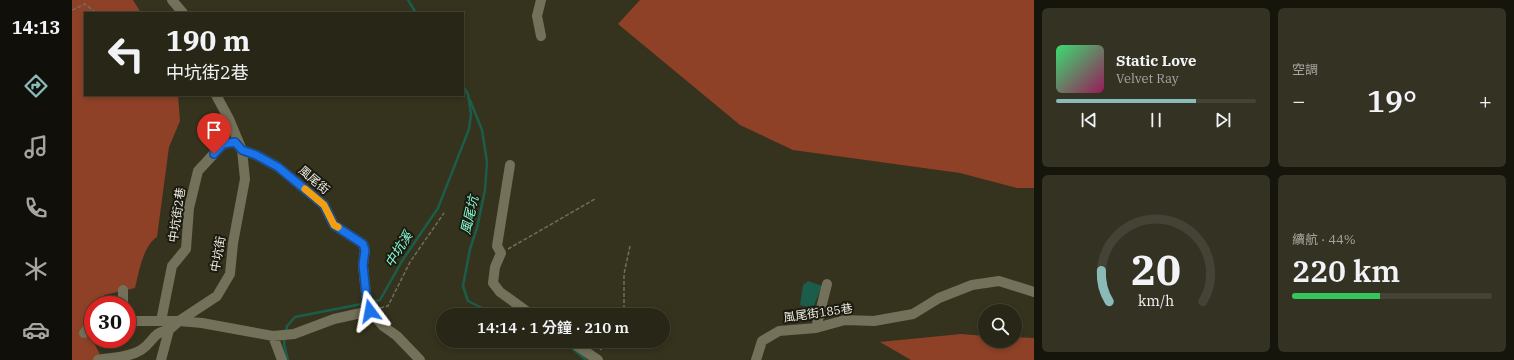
<!DOCTYPE html>
<html lang="zh-TW">
<meta charset="utf-8">
<style>
body{margin:0;font-family:"IBM Plex Serif","Noto Sans TC",serif;background:#343223;color:#f1f3f6;height:100vh;display:flex;flex-direction:column;font-size:15px;white-space:nowrap}
*{box-sizing:border-box;margin:0}
p{font-size:13px;color:#a5a5a1}
.icon{flex:none;width:22px;height:22px;fill:none;stroke:currentColor;stroke-width:2;stroke-linecap:round;stroke-linejoin:round}
.map{position:relative;flex:1;overflow:hidden}
.drawer{display:flex;flex-direction:column;gap:8px;padding:8px;background:#16150c;width:480px}
.drawer>*{flex:none}
.hud{position:absolute;left:12px;top:12px;width:380px;height:84px;border-radius:0px;box-shadow:0 2px 6px #0003,0 0 0 1px #444335;background:#282616;color:#f1f3f6;overflow:hidden}
.tools{position:absolute;left:906px;top:304px;display:grid;gap:8px}
.tools a{display:grid;place-items:center;width:44px;height:44px;border-radius:50%;background:#282616;box-shadow:0 2px 6px #0003,0 0 0 1px #444335;font-size:20px}
.speed{position:absolute;left:12px;top:296px;display:flex;gap:8px;font-size:20px;font-weight:700;text-align:center}
.speed>*{display:grid;place-content:center;width:52px;height:52px;border-radius:50%;background:#282616;box-shadow:0 2px 6px #0003,0 0 0 1px #444335;line-height:1}
.speed .limit{border:6px solid #d22;background:#fff;color:#111}
.pin{position:absolute;display:grid;place-items:center;width:34px;height:34px;color:#fff;margin:-41px -17px;border-radius:50% 50% 50% 0;rotate:-45deg;box-shadow:0 0 4px #0007}
.pin .icon{rotate:45deg}
.me{position:absolute;width:44px;margin:-22px;rotate:347deg;stroke-linejoin:round;filter:drop-shadow(0 0 3px #0008)}
.turn{display:flex;align-items:center;gap:14px;height:84px;padding:0 16px;font-size:18px}
.turn .icon{width:52px;height:52px;stroke-width:2.5}
.turn b{display:block;font-size:28px;line-height:34px}
.big{font-size:30px;font-weight:600;line-height:1.1}
.drawer .widget{flex:1;display:flex;flex-direction:column;justify-content:center;gap:6px;min-width:0;padding:0 14px;border-radius:6px;background:#343223}
.drawer .dial{align-items:center;gap:0}
.dial svg{height:104px;overflow:visible;fill:none;stroke:#444335;stroke-width:7;stroke-linecap:round;text-anchor:middle}
.dial text{fill:#f1f3f6;stroke:none}
.song{display:flex;align-items:center;gap:12px}
.cover{width:48px;height:48px;border-radius:6px;background:linear-gradient(135deg,hsl(140 70% 55%),hsl(330 70% 35%))}
.played{height:4px;border-radius:2px;background:linear-gradient(90deg,#8bbbb9 70%,#444335 70%)}
.keys{display:flex;justify-content:space-around;direction:ltr}
.heat{display:flex;justify-content:space-between;align-items:center;font-size:22px;direction:ltr}
.charge{height:6px;border-radius:3px;background:linear-gradient(90deg,#34c759 44%,#444335 0)}
.drawer .tiles{flex:1;display:grid;gap:8px;grid-template-columns:repeat(2,1fr)}
.trip{position:absolute;left:364px;top:308px;width:234px;height:40px;border-radius:20px;background:#282616;box-shadow:0 2px 6px #0003,0 0 0 1px #444335;font-weight:600;line-height:40px;text-align:center}
main{display:flex;flex:1;min-height:0}
.dock{display:flex;flex-direction:column;width:72px;justify-content:space-around;align-items:center;background:#100f09;color:#a5a5a1}
.dock .icon{width:28px;height:28px}
.dock .active{color:#8bbbb9}
.dock b{font-size:18px;color:#f1f3f6}
.map>svg:first-child{display:block}
.green{fill:#8e4127}
.water{fill:#1b5d4a}
.lines{fill:none;stroke-linecap:round;stroke-linejoin:round}
.stream{stroke:#1b5d4a;stroke-width:2.5}
.path{stroke:#706f5b;stroke-width:1.5;stroke-dasharray:4 2;stroke-linecap:butt}
.minor{stroke:#737159;stroke-width:10}
.route-casing{stroke:#114b97;stroke-width:10}
.route{stroke:#1a73e8;stroke-width:7}
.slow{stroke:#f59e0b;stroke-width:7}
.labels{text-anchor:middle;stroke-width:4;stroke-linejoin:round;paint-order:stroke}
.street-label{font-size:12px;fill:#eeeddf;stroke:#1b1a10}
.water-label{font-size:13px;font-style:italic;fill:#86fdd5;stroke:#1b1a10}
</style>
<main>
<nav class="dock">
<b>14:13</b>
<svg class="icon active" aria-label="directions" viewBox="0 0 24 24"><path d="M12 3l9 9-9 9-9-9zM9 14v-3h6M13 9l2 2-2 2"/></svg>
<svg class="icon" aria-label="music" viewBox="0 0 24 24"><path d="M9 18V5l10-2v13"/><circle cx="6" cy="18" r="3"/><circle cx="16" cy="16" r="3"/></svg>
<svg class="icon" aria-label="phone" viewBox="0 0 24 24"><path d="M5 4h4l2 5-3 2q2 4 5 5l2-3 5 2v4C11 20 4 13 5 4z"/></svg>
<svg class="icon" aria-label="climate" viewBox="0 0 24 24"><path d="M12 3v18M4 7l16 10M4 17L20 7"/></svg>
<svg class="icon" aria-label="car" viewBox="0 0 24 24"><path d="M5 17H2v-5l4-1 3-4h7l3 4 3 1v5h-3M9 17h6M6 11h13"/><circle cx="7" cy="17" r="2"/><circle cx="17" cy="17" r="2"/></svg>
</nav>
<div class="map">
<svg width="962" height="360" viewBox="0 0 962 360">
<rect width="100%" height="100%" fill="#35331d"/>
<!-- green -->
<path class="green" d="M0,0H61L69,13H13V95H106L108,121L97,147L85,237C71,246 67,272 63,288L32,295L29,305H21L20,339L31,360H0Z
M568,0H962V188H945L888,173L721,150L668,125L546,24Z
M889,334L913,336V341H943V337L962,338V360H839L808,342Z"/>
<!-- water -->
<path class="water" d="M736,281L750,286L741,308L728,305L731,285Z"/>
<g class="lines">
<!-- stream -->
<path class="stream" d="M336,0L344,13
M398,100L410,130L415,162L413,190L405,228L398,249L391,286L396,301L412,309L434,315
M299,302L308,300L330,261L366,208L397,129L399,114L396,94L391,86
M214,332L215,326L223,317L295,303
M213,337L212,344L216,360
M490,341L495,344
M501,349L514,360"/>
<!-- path -->
<path class="path" d="M0,10L13,4L24,13
M436,249L523,199
M308,308L316,306L338,262L372,213
M552,315V274L558,246
M528,350L538,341"/>
<!-- minor -->
<path class="minor" d="M100,0L111,13
M469,0L465,16L469,36
M170,150L163,142L151,144L126,171L117,208L114,249L100,266L89,321H107L130,323L201,336L222,334L262,319L298,311
M170,150L184,155L206,167L252,205L262,225L291,244L293,250L291,265L294,294L298,311L311,326L325,336L348,360
M438,165L425,246L429,253L423,267L421,283L428,292L460,315
M51,290V305
M55,319L62,321H89
M744,328L755,284
M12,333L21,323
M201,336L210,360
M498,341L526,360
M26,360C40,357 56,358 69,350C82,342 79,333 97,330
M89,360L97,330L107,321L145,296L158,274L161,243L173,179L170,150L157,119L144,95
M684,360L690,341L707,331L744,328L773,320L802,321L841,314L867,298L900,285L927,281L962,292"/>
</g>
<g class="lines">
<defs>
<path id="route" d="M142,154L151,144L163,142L170,150L184,155L206,167L252,205L262,225L291,244L293,250L291,265L294,294L298,311"/>
</defs>
<!-- route casing -->
<use href="#route" class="route-casing"/>
<!-- route -->
<use href="#route" class="route"/>
<!-- slow -->
<path class="slow" d="M233,189L252,205L262,225L266,227"/>
</g>
<g class="labels">
<!-- street labels -->
<g class="street-label">
<text transform="translate(242 180) rotate(40)" y="4">風尾街</text>
<text transform="translate(105 215) rotate(-82)" y="4">中坑街2巷</text>
<text transform="translate(146 254) rotate(-80)" y="4">中坑街</text>
<text transform="translate(746 313) rotate(-8)" y="4">風尾街185巷</text>
</g>
<!-- water labels -->
<g class="water-label">
<text transform="translate(397 215) rotate(-77)" y="5">風尾坑</text>
<text transform="translate(326 249) rotate(-58)" y="5">中坑溪</text>
</g>
</g>
</svg>
<div class="tools">
<a><svg class="icon" aria-label="search" viewBox="0 0 24 24"><circle cx="10" cy="10" r="6"/><path d="M15 15l6 6"/></svg></a>
</div>
<div class="speed"><div class="limit">30</div></div>
<div class="pin" style="left:142px;top:154px;background:#d93025"><svg class="icon" aria-label="arrive" viewBox="0 0 24 24"><path d="M6 21V4h12l-3 4 3 4H6"/></svg></div>
<svg class="me" style="left:298px;top:311px" viewBox="-20 -20 40 40"><path d="M0-17L14 15 0 8-14 15z" fill="#1a73e8" stroke="#fff" stroke-width="4"/></svg>
<div class="trip">14:14 · 1 分鐘 · 210 m</div>
<div class="hud">
<div class="turn"><svg class="icon" aria-label="left" viewBox="0 0 24 24"><path d="M17 20v-9H6M10 6l-5 5 5 5"/></svg><div><b>190 m</b>中坑街2巷</div></div>
</div>
</div>
<section class="drawer">
<div class="tiles">
<div class="widget">
<div class="song"><i class="cover"></i><div><b>Static Love</b><p>Velvet Ray</p></div></div>
<div class="played"></div>
<div class="keys"><svg class="icon" aria-label="previous" viewBox="0 0 24 24"><path d="M18 5L8 12l10 7zM5 5v14"/></svg><svg class="icon" aria-label="pause" viewBox="0 0 24 24"><path d="M8 5v14M16 5v14"/></svg><svg class="icon" aria-label="next" viewBox="0 0 24 24"><path d="M6 5l10 7-10 7zM19 5v14"/></svg></div>
</div>
<div class="widget"><p>空調</p>
<div class="heat"><a>−</a><b class="big">19°</b><a>+</a></div>
</div>
<div class="widget dial"><svg viewBox="0 0 100 80">
<path d="M14 69A42 42 0 1 1 86 69"/>
<path d="M14 69A42 42 0 0 1 8 45" stroke="#8bbbb9"/>
<text x="50" y="56" font-size="32" font-weight="700">20</text>
<text x="50" y="72" font-size="11">km/h</text>
</svg></div>
<div class="widget"><p>續航 · 44%</p><b class="big">220 km</b><div class="charge"></div></div>
</div>
</section>
</main>
